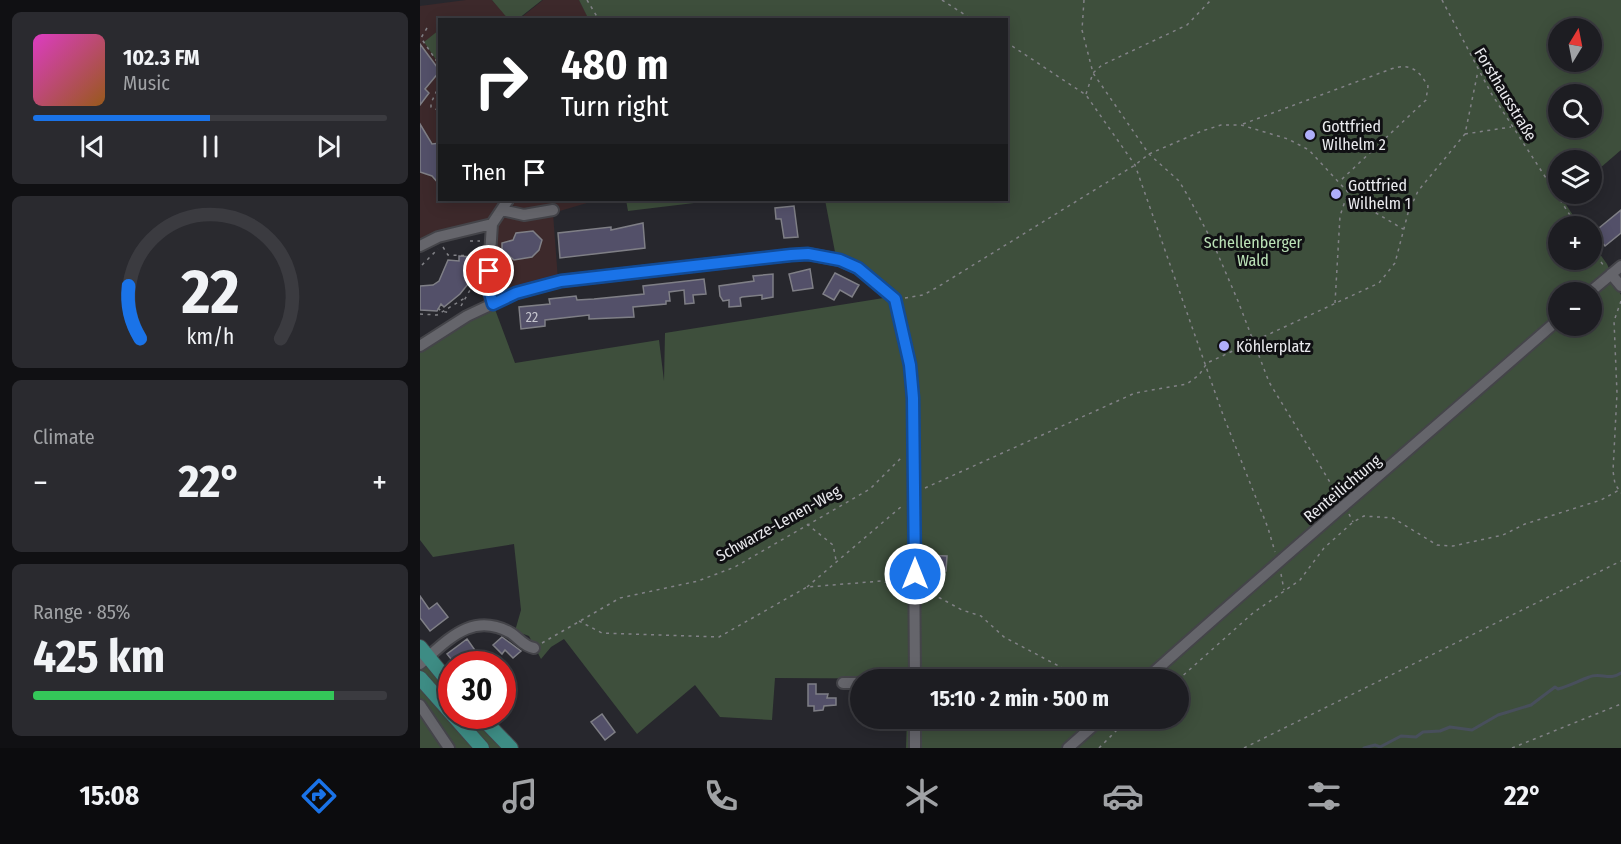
<!DOCTYPE html>
<meta charset="utf-8">
<style>
body{margin:0;font-family:"Fira Sans Condensed",sans-serif;background:#2a2a2f;color:#f1f3f6;height:100vh;display:flex;flex-direction:column;font-size:22px;white-space:nowrap}
*{box-sizing:border-box;margin:0}
p{font-size:20px;color:#a0a2a5}
.icon{flex:none;width:33px;height:33px;fill:none;stroke:currentColor;stroke-width:2;stroke-linecap:round;stroke-linejoin:round}
.map{position:relative;flex:1;overflow:hidden}
.side{display:flex;flex-direction:column;gap:12px;padding:12px;background:#101013;width:420px}
.side>*{flex:none}
.guide{position:absolute;left:18px;top:18px;width:570px;height:183px;border-radius:0px;box-shadow:0 3px 15px #0003,0 0 0 2px #3b3b40;background:#202124;color:#fff;overflow:hidden}
.needle{width:39px;rotate:10deg}
.tools{position:absolute;left:1128px;top:18px;display:grid;gap:12px}
.tools a{display:grid;place-items:center;width:54px;height:54px;border-radius:50%;background:#1d1d22;box-shadow:0 3px 15px #0003,0 0 0 2px #3b3b40;font-size:30px}
.speed{position:absolute;left:18px;top:651px;display:flex;gap:12px;font-size:30px;font-weight:700;text-align:center}
.speed>*{display:grid;place-content:center;width:78px;height:78px;border-radius:50%;background:#1d1d22;box-shadow:0 3px 15px #0003,0 0 0 2px #3b3b40;line-height:1}
.speed .limit{border:9px solid #d22;background:#fff;color:#111}
.pin{position:absolute;display:grid;place-items:center;width:51px;height:51px;color:#fff;margin:-26px;border:3px solid #fff;border-radius:50%;box-shadow:0 2px 6px #0007}
.me{position:absolute;width:66px;margin:-33px;rotate:0deg;stroke-linejoin:round;filter:drop-shadow(0 0 4px #0008)}
.turn{display:flex;align-items:center;gap:21px;height:126px;padding:0 24px;font-size:27px}
.turn .icon{width:78px;height:78px;stroke-width:2.5}
.turn b{display:block;font-size:42px;line-height:51px}
.then{display:flex;align-items:center;height:57px;padding:0 24px;background:#0003;gap:12px;font-size:22px}
.big{font-size:45px;font-weight:700;line-height:1.1}
.side .card{flex:1;display:flex;flex-direction:column;justify-content:center;gap:9px;min-width:0;padding:0 21px;border-radius:9px;background:#2a2a2f}
.side .dial{align-items:center;gap:0}
.dial svg{height:156px;overflow:visible;fill:none;stroke:#3b3b40;stroke-width:7;stroke-linecap:round;text-anchor:middle}
.dial text{fill:#f1f3f6;stroke:none}
.song{display:flex;align-items:center;gap:18px}
.cover{width:72px;height:72px;border-radius:9px;background:linear-gradient(135deg,hsl(310 70% 55%),hsl(30 70% 35%))}
.played{height:6px;border-radius:3px;background:linear-gradient(90deg,#1a73e8 50%,#3b3b40 50%)}
.keys{display:flex;justify-content:space-around;direction:ltr}
.heat{display:flex;justify-content:space-between;align-items:center;font-size:33px;direction:ltr}
.charge{height:9px;border-radius:4px;background:linear-gradient(90deg,#34c759 85%,#3b3b40 0)}
.trip{position:absolute;left:430px;top:669px;width:339px;height:60px;border-radius:30px;background:#1d1d22;box-shadow:0 3px 15px #0003,0 0 0 2px #3b3b40;font-weight:700;line-height:60px;text-align:center}
.menu{display:flex;height:96px;justify-content:space-around;align-items:center;background:#0c0c0e;color:#a0a2a5}
.menu .icon{width:42px;height:42px}
.menu .selected{color:#1a73e8}
.menu b{font-size:27px;color:#f1f3f6}
main{display:flex;flex:1;min-height:0}
.map>svg:first-child{display:block}
.education{fill:#3d292b}
.green{fill:#3e4f3c;fill-rule:evenodd}
.lines{fill:none;stroke-linecap:round;stroke-linejoin:round}
.stream{stroke:#484f5c;stroke-width:3}
.building{fill:#535069;stroke:#7f7f86;stroke-width:1.5}
.minor-casing{stroke:#444449;stroke-width:14}
.major-casing{stroke:#444449;stroke-width:16}
.path{stroke:#828287;stroke-width:1.5;stroke-dasharray:3 4.5;stroke-linecap:butt}
.minor{stroke:#65656b;stroke-width:10}
.major{stroke:#3d8c84;stroke-width:14}
.route-casing{stroke:#114b97;stroke-width:15}
.route{stroke:#1a73e8;stroke-width:10}
.poi-dot{fill:#afaefa;stroke:#101013;stroke-width:2}
.labels{text-anchor:middle;stroke-width:6;stroke-linejoin:round;paint-order:stroke}
.number-label{font-size:14px;fill:#c4c4cd}
.street-label{font-size:16px;fill:#eaeaee;stroke:#101013}
.poi-label{font-size:16px;fill:#eaeaee;stroke:#101013;text-anchor:start}
.park-label{font-size:16px;fill:#bbe2b7;stroke:#101013}
</style>
<main>
<section class="side">
<div class="card">
<div class="song"><i class="cover"></i><div><b>102.3 FM</b><p>Music</p></div></div>
<div class="played"></div>
<div class="keys"><svg class="icon" aria-label="previous" viewBox="0 0 24 24"><path d="M18 5L8 12l10 7zM5 5v14"/></svg><svg class="icon" aria-label="pause" viewBox="0 0 24 24"><path d="M8 5v14M16 5v14"/></svg><svg class="icon" aria-label="next" viewBox="0 0 24 24"><path d="M6 5l10 7-10 7zM19 5v14"/></svg></div>
</div>
<div class="card dial"><svg viewBox="0 0 100 80">
<path d="M14 69A42 42 0 1 1 86 69"/>
<path d="M14 69A42 42 0 0 1 8 42" stroke="#1a73e8"/>
<text x="50" y="56" font-size="32" font-weight="700">22</text>
<text x="50" y="72" font-size="11">km/h</text>
</svg></div>
<div class="card"><p>Climate</p>
<div class="heat"><a>−</a><b class="big">22°</b><a>+</a></div>
</div>
<div class="card"><p>Range · 85%</p><b class="big">425 km</b><div class="charge"></div></div>
</section>
<div class="map">
<svg width="1201" height="748" viewBox="0 0 1201 748">
<rect width="100%" height="100%" fill="#27272d"/>
<!-- education -->
<path class="education" d="M46,0H72L89,19L20,20V200H177L133,213L138,280L62,308L71,235L64,231L25,237L0,253V6Z
M123,0H159L169,19L98,20Z"/>
<!-- green -->
<path class="green" d="M72,0H122L98,19L89,20Z
M159,0H1201V150L1172,175V160H1138V194H1150L1143,200L1160,226H1138V260H1172V243L1187,264L1201,295V748H486L487,719L759,718V680L355,678L352,720L300,717L275,685L217,734L144,639L131,647L121,659L109,636L95,631L101,610L94,544L13,557L0,540V347L73,304L95,363L239,340L244,381L245,333L476,296L415,252L405,200H586V20H169ZM1138,28H1172V62H1138ZM1138,94H1172V128H1138ZM1138,292H1172V326H1138Z
M19,30H20L19,64L4,42Z
M206,200H299L208,211Z
M7,666L31,692V709L0,673L1,667Z
M0,681L57,748H0Z
M37,716H53L85,748H69Z"/>
<g class="lines">
<!-- stream -->
<path class="stream" d="M944,748L955,745L960,747L981,736L996,737L1003,732L1020,731L1030,727L1052,730L1078,715L1111,705L1135,687L1138,689C1149,686 1158,681 1169,677C1180,672 1190,681 1201,673"/>
</g>
<!-- building -->
<path class="building" d="M0,44L20,71L5,89L9,93L0,105Z
M0,124L12,144L20,143V185L12,176L0,172Z
M374,206L378,237L364,238L361,219H356L355,208Z
M1201,210V233L1185,246L1174,232Z
M223,223L225,248L140,258L138,233L191,227V230Z
M113,231L122,240L119,250L112,257L94,260L82,250V243L93,240L96,233Z
M39,256L52,257L54,271L48,284L40,294L24,307L21,304L17,311L0,310V286L13,285L19,281L28,260L39,261Z
M390,269L393,288L373,291L369,274Z
M415,273L439,285L432,297L420,290L414,300L403,294Z
M353,274V297L342,299V295L322,297L320,298L321,306L309,307V300L303,301L300,296L299,286L334,281L333,276Z
M284,279L286,294L273,295L274,303L265,304L264,290L249,292L250,301H246V304L213,307L214,317L169,319V315L125,320V326L101,329L99,307L130,304L129,299L156,296L157,300L174,299L224,294L223,286Z
M505,555L527,556L526,571L505,570Z
M0,596L9,609L17,603L28,617L10,631L0,618Z
M82,637L101,651L93,658L85,650L82,654L73,645Z
M47,639L57,653L42,664H35L27,654Z
M388,684H396V694H408L407,698H416V705L404,706L403,710L394,711V706H388Z
M182,714L195,732L185,740L171,722Z"/>
<g class="lines">
<defs>
<path id="minor" d="M82,210L104,215L133,210
M72,224L68,286L73,304
M0,246L18,237L72,224L88,200
M1191,274L1201,286
M1170,292L1201,266
M0,346L47,316L96,293L141,281L371,255L388,254L420,260L438,268L475,299L490,365L493,398L495,680
M0,664C28,640 52,611 91,633C99,638 103,646 114,648
M725,680C861,558 1001,440 1138,320
M423,683H441
M0,705L29,748
M495,718V748
M648,748L682,718"/>
<path id="major" d="M0,647L32,686
M0,678L62,748
M60,716L91,748"/>
</defs>
<!-- minor casing -->
<use href="#minor" class="minor-casing"/>
<!-- major casing -->
<use href="#major" class="major-casing"/>
<!-- path -->
<path class="path" d="M167,0L179,20
M522,0L553,20
M664,0L662,30L673,73L729,154L759,181L768,196L793,243L818,301L849,382L919,497
M1022,0L1071,93L1157,226
M7,28L1,38L20,66
M586,42L666,95L715,165L803,415L848,528L855,552
M20,84L11,103V107L20,111
M666,94L673,73L682,65L767,25L791,0
M823,124L971,69C990,63 998,69 1008,86L1006,100L920,181
M1045,134L1091,127
M50,241H60
M23,247L28,255L59,256
M1172,250L1184,266
M2,265L18,249
M485,298L503,295L516,288L715,165L729,154L782,131L801,125H821L868,139L889,150L936,201L983,229
M1201,301L1194,321L1197,393L1193,471L1195,484L1201,493
M915,303L920,216L928,192
M41,306L54,283L58,267
M18,308L21,311L31,313
M0,314L17,315L45,298
M505,488L715,393L767,384L779,375L787,363L959,283L975,263L988,213L998,191L1045,134L1058,71
M929,514L933,522
M387,524L413,545L416,560
M861,574L864,590
M387,587L482,506
M504,595L520,598L542,610L561,616L584,637L665,680
M159,621L182,633L299,637L387,587L462,581L485,590
M122,643L200,598L278,581L315,567L450,489L483,456
M758,680L833,613L880,580L904,548L933,522L944,516L973,518L1017,545L1033,546L1083,535L1105,524L1181,500L1201,489
M679,748L709,718
M824,748L1201,561
M1092,748L1201,704"/>
<!-- minor -->
<use href="#minor" class="minor"/>
<!-- major -->
<use href="#major" class="major"/>
</g>
<g class="lines">
<defs>
<path id="route" d="M69,271L68,286L73,304L96,293L141,281L371,255L388,254L420,260L438,268L475,299L490,365L493,398L495,574"/>
</defs>
<!-- route casing -->
<use href="#route" class="route-casing"/>
<!-- route -->
<use href="#route" class="route"/>
</g>
<!-- markers -->
<g class="poi-dot">
<circle cx="890" cy="135" r="6"/>
<circle cx="916" cy="194" r="6"/>
<circle cx="804" cy="346" r="6"/>
</g>
<g class="labels">
<!-- number labels -->
<g class="number-label">
<text x="112" y="322">22</text>
</g>
<!-- street labels -->
<g class="street-label">
<text transform="translate(1086 94) rotate(59)" y="6">Forsthausstraße</text>
<text transform="translate(922 488) rotate(-40)" y="6">Renteilichtung</text>
<text transform="translate(358 523) rotate(-29)" y="6">Schwarze-Lenen-Weg</text>
</g>
<!-- poi labels -->
<g class="poi-label">
<text x="902" y="132">Gottfried<tspan x="902" dy="18">Wilhelm 2</tspan></text>
<text x="928" y="191">Gottfried<tspan x="928" dy="18">Wilhelm 1</tspan></text>
<text x="816" y="352">Köhlerplatz</text>
</g>
<!-- park labels -->
<g class="park-label">
<text x="833" y="248">Schellenberger<tspan x="833" dy="18">Wald</tspan></text>
</g>
</g>
</svg>
<div class="tools">
<a><svg class="needle" viewBox="-14 -14 28 28"><path d="M0-13l5 13h-10z" fill="#e53935"/><path d="M0 13l5-13h-10z" fill="#a0a2a5"/></svg></a>
<a><svg class="icon" aria-label="search" viewBox="0 0 24 24"><circle cx="10" cy="10" r="6"/><path d="M15 15l6 6"/></svg></a>
<a><svg class="icon" aria-label="layers" viewBox="0 0 24 24"><path d="M12 4l9 5-9 5-9-5zM3 14l9 5 9-5"/></svg></a>
<a>+</a>
<a>−</a>
</div>
<div class="speed"><div class="limit">30</div></div>
<div class="pin" style="left:69px;top:271px;background:#d93025"><svg class="icon" aria-label="arrive" viewBox="0 0 24 24"><path d="M6 21V4h12l-3 4 3 4H6"/></svg></div>
<svg class="me" style="left:495px;top:574px" viewBox="-20 -20 40 40"><circle r="17" fill="#1a73e8" stroke="#fff" stroke-width="3"/><path d="M0-11L8 9 0 5-8 9z" fill="#fff"/></svg>
<div class="trip">15:10 · 2 min · 500 m</div>
<div class="guide">
<div class="turn"><svg class="icon" aria-label="right" viewBox="0 0 24 24"><path d="M7 20v-9h11M14 6l5 5-5 5"/></svg><div><b>480 m</b>Turn right</div></div>
<div class="then">Then<svg class="icon" aria-label="arrive" viewBox="0 0 24 24"><path d="M6 21V4h12l-3 4 3 4H6"/></svg></div>
</div>
</div>
</main>
<nav class="menu">
<b>15:08</b>
<svg class="icon selected" aria-label="directions" viewBox="0 0 24 24"><path d="M12 3l9 9-9 9-9-9zM9 14v-3h6M13 9l2 2-2 2"/></svg>
<svg class="icon" aria-label="music" viewBox="0 0 24 24"><path d="M9 18V5l10-2v13"/><circle cx="6" cy="18" r="3"/><circle cx="16" cy="16" r="3"/></svg>
<svg class="icon" aria-label="phone" viewBox="0 0 24 24"><path d="M5 4h4l2 5-3 2q2 4 5 5l2-3 5 2v4C11 20 4 13 5 4z"/></svg>
<svg class="icon" aria-label="climate" viewBox="0 0 24 24"><path d="M12 3v18M4 7l16 10M4 17L20 7"/></svg>
<svg class="icon" aria-label="car" viewBox="0 0 24 24"><path d="M5 17H2v-5l4-1 3-4h7l3 4 3 1v5h-3M9 17h6M6 11h13"/><circle cx="7" cy="17" r="2"/><circle cx="17" cy="17" r="2"/></svg>
<svg class="icon" aria-label="filters" viewBox="0 0 24 24"><path d="M4 7h16M4 17h16"/><circle cx="9" cy="7" r="2"/><circle cx="15" cy="17" r="2"/></svg>
<b>22°</b>
</nav>
